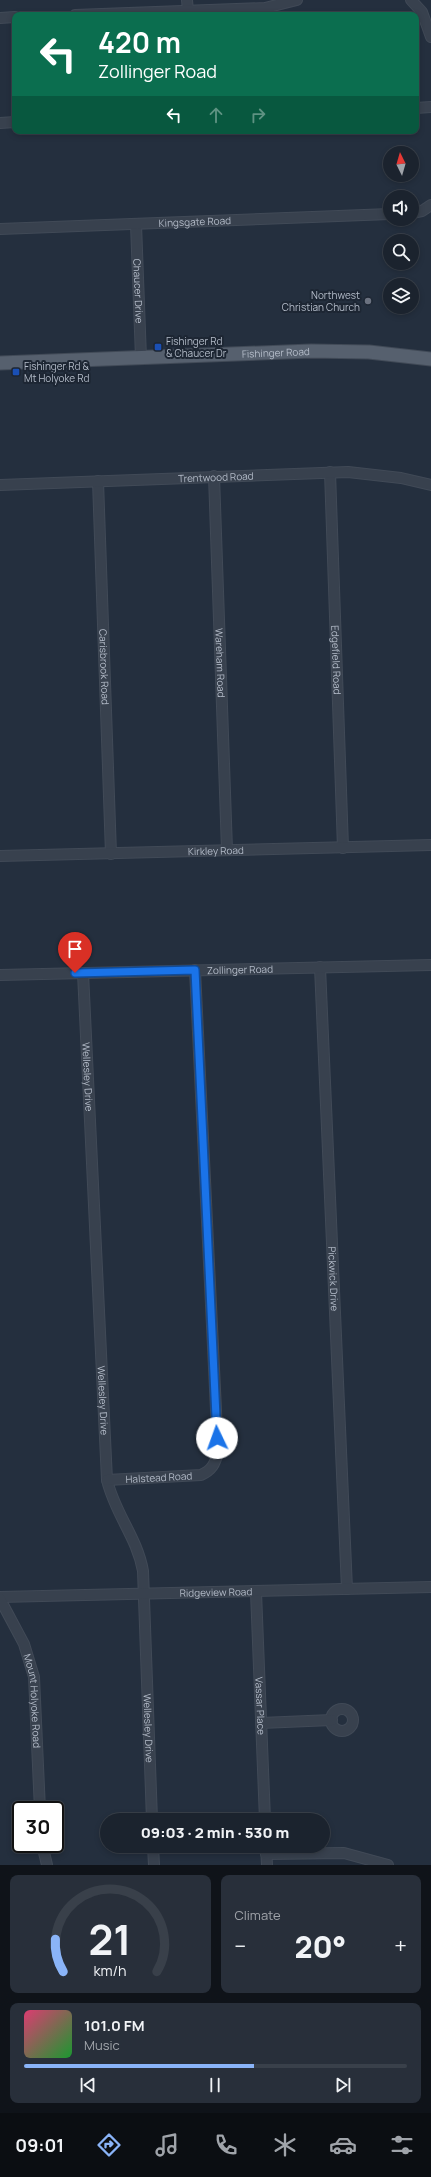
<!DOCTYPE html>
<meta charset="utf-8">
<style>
body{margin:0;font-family:Manrope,sans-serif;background:#282f3a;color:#f1f3f6;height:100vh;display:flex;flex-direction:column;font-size:15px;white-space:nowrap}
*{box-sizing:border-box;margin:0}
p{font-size:13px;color:#a0a4aa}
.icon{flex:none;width:22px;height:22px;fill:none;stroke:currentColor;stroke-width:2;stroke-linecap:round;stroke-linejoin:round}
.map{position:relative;height:1865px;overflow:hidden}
.drawer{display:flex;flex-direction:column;gap:10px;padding:10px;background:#0f1319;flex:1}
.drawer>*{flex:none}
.top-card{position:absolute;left:12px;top:12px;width:407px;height:122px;border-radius:8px;box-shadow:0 2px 6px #0003,0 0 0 1px #39404a;background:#0b6e4f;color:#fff;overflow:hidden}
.needle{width:26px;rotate:355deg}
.tools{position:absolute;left:383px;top:146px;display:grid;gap:8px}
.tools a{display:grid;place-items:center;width:36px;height:36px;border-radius:50%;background:#1b232e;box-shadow:0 2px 6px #0003,0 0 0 1px #39404a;font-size:20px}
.speed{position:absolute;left:12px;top:1801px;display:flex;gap:8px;font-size:20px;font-weight:700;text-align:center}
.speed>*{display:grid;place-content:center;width:52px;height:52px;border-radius:50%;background:#1b232e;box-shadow:0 2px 6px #0003,0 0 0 1px #39404a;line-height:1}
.speed .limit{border:2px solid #111;border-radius:6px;background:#fff;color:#111}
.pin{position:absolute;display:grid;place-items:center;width:34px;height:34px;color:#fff;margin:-41px -17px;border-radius:50% 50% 50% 0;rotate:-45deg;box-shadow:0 0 4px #0007}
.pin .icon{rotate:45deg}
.me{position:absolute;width:44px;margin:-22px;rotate:357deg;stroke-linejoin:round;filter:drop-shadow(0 0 3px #0008)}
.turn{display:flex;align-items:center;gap:14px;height:84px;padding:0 20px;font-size:18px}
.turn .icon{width:52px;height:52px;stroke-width:2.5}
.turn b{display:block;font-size:28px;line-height:34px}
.lanes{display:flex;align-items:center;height:38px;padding:0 20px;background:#0003;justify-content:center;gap:20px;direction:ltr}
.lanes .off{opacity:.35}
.big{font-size:30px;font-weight:800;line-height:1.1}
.drawer .card{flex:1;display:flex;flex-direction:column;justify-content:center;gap:6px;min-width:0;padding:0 14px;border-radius:8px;background:#282f3a}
.drawer .dial{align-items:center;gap:0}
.dial svg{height:104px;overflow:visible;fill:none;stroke:#39404a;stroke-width:7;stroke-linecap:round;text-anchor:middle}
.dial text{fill:#f1f3f6;stroke:none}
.song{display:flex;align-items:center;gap:12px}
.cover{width:48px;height:48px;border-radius:6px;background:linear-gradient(135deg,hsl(340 70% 55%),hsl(130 70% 35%))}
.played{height:4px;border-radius:2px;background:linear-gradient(90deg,#8ab4f8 60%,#39404a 60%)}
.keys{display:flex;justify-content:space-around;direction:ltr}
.heat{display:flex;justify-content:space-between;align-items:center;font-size:22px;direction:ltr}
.drawer .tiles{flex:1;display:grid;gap:10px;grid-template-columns:1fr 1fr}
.card:last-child{grid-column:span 2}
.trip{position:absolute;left:100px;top:1813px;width:230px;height:40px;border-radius:20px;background:#1b232e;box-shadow:0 2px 6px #0003,0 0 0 1px #39404a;font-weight:800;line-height:40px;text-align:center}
.tab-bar{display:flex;height:64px;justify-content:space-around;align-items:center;background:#0b0e12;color:#a0a4aa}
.tab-bar .icon{width:28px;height:28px}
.tab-bar .current{color:#8ab4f8}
.tab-bar b{font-size:18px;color:#f1f3f6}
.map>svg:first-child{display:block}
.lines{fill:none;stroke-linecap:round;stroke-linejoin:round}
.minor-casing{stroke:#414a57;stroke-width:12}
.major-casing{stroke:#414a57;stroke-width:15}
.minor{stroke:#38414e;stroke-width:10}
.major{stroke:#56606e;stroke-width:13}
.route-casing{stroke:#114b97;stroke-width:10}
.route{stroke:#1a73e8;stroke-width:7}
.worship-dot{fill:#6b7280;stroke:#1d2633;stroke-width:1.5}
.transit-dot{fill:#1a4fb4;stroke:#1d2633;stroke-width:1.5}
.labels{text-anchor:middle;stroke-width:4;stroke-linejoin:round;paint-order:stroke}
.street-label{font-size:10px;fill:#b4bcc9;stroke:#1d2633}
.poi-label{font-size:10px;fill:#b4bcc9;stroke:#1d2633;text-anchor:start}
</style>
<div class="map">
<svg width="431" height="1865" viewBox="0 0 431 1865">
<rect width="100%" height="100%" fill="#242f3e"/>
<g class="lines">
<defs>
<g id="minor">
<path d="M187,0L188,11"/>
<path d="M411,0L422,12L431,37"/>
<path d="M75,15L265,8L297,0"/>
<path d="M0,18L15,17"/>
<path d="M416,108L431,107"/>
<path d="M0,123L15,122"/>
<path d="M412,213L422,211L431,205"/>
<path id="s1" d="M136,224L141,358"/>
<path id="s2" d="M0,229L390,214"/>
<path id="s3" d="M330,472L343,848"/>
<path id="s4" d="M214,476L227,850"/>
<path id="s5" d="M98,481L111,854"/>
<path id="s6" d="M0,485L348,472L401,478L431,485"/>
<path id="s7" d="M0,856L431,845"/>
<path id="s8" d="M320,967L347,1589"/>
<path id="s9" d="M83,973L107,1480C115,1514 137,1537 143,1571L152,1820"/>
<path id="s10" d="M0,975L431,965"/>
<path id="s11" d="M107,1480L201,1475C212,1470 215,1464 218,1452L195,970"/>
<path id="s12" d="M256,1592L265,1820"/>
<path id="s13" d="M0,1597L431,1587"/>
<path id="s14" d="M0,1599L24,1644L34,1677L40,1810"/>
<circle cx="342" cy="1720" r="11"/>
<path d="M261,1723L332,1720"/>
<path d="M42,1844L47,1865"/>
<path d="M153,1846L154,1865"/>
<path d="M266,1846L267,1865"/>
<path d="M266,1854L344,1853L388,1865"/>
</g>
<g id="major">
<path id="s15" d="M0,363L311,351L369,352L431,359"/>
</g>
</defs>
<!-- minor casing -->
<use href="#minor" class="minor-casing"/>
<!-- major casing -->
<use href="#major" class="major-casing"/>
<!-- minor -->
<use href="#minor" class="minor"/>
<!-- major -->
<use href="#major" class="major"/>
</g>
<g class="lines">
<defs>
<path id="route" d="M75,973L195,970L217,1438"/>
</defs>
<!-- route casing -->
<use href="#route" class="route-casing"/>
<!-- route -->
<use href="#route" class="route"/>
</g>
<!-- markers -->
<circle class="worship-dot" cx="368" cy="301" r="4"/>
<g class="transit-dot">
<rect x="154" y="343" width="8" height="8" rx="2"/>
<rect x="12" y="368" width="8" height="8" rx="2"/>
</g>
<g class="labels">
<!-- street labels -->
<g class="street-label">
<text dy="4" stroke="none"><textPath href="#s2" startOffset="195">Kingsgate Road</textPath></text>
<text dy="4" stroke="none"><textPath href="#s1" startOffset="67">Chaucer Drive</textPath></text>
<text dy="4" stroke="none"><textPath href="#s15" startOffset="276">Fishinger Road</textPath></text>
<text dy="4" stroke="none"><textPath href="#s6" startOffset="216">Trentwood Road</textPath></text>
<text dy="4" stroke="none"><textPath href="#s3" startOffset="188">Edgefield Road</textPath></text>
<text dy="4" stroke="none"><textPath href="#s4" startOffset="187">Wareham Road</textPath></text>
<text dy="4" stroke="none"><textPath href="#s5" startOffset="186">Carisbrook Road</textPath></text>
<text dy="4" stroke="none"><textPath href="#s7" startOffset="216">Kirkley Road</textPath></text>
<text dy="4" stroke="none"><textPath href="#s10" startOffset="240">Zollinger Road</textPath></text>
<text dy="4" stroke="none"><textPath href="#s9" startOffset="104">Wellesley Drive</textPath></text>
<text dy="4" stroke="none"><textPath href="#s8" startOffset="312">Pickwick Drive</textPath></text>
<text dy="4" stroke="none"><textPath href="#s9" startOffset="428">Wellesley Drive</textPath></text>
<text dy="4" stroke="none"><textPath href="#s11" startOffset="52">Halstead Road</textPath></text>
<text dy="4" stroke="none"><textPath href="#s13" startOffset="216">Ridgeview Road</textPath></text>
<text dy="4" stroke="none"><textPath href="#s14" startOffset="109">Mount Holyoke Road</textPath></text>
<text dy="4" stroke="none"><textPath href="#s12" startOffset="114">Vassar Place</textPath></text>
<text dy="4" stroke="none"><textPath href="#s9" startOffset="763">Wellesley Drive</textPath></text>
</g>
<!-- poi labels -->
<g class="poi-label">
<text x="360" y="299" text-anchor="end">Northwest<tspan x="360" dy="12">Christian Church</tspan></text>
<text x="166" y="345">Fishinger Rd<tspan x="166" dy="12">&amp; Chaucer Dr</tspan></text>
<text x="24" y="370">Fishinger Rd &amp;<tspan x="24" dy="12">Mt Holyoke Rd</tspan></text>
</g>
</g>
</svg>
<div class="tools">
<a><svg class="needle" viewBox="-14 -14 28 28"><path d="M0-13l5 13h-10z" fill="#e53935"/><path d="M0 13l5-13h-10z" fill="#a0a4aa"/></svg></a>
<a><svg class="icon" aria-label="sound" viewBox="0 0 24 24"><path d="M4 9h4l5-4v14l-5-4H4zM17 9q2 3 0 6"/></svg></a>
<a><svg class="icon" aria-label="search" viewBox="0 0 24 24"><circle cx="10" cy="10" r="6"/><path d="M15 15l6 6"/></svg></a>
<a><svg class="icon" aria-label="layers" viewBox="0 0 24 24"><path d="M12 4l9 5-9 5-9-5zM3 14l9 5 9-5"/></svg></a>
</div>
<div class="speed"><div class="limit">30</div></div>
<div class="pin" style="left:75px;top:973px;background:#d93025"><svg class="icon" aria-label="arrive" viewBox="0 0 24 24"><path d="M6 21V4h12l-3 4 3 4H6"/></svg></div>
<svg class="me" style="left:217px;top:1438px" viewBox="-20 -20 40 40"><circle r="19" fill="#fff"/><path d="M0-13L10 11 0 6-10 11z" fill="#1a73e8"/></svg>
<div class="trip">09:03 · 2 min · 530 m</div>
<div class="top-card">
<div class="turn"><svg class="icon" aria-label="left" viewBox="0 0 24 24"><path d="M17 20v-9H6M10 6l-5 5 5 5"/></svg><div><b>420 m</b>Zollinger Road</div></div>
<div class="lanes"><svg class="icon" aria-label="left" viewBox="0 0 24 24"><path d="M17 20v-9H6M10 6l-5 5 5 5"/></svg><svg class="icon off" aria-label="ahead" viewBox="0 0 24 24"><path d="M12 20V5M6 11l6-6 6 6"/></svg><svg class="icon off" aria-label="right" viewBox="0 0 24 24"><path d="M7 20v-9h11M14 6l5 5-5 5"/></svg></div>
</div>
</div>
<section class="drawer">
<div class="tiles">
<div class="card dial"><svg viewBox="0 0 100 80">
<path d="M14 69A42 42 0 1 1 86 69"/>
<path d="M14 69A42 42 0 0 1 8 44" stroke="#8ab4f8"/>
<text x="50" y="56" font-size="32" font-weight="700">21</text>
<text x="50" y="72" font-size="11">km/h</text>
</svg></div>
<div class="card"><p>Climate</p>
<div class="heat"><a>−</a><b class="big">20°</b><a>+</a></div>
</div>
<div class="card">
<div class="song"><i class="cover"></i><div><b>101.0 FM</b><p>Music</p></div></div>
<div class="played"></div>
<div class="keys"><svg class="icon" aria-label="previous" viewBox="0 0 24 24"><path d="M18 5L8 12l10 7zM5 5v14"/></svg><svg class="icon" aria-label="pause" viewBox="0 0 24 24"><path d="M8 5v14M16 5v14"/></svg><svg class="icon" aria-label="next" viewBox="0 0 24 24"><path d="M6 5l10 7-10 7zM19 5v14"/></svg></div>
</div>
</div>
</section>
<nav class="tab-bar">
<b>09:01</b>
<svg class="icon current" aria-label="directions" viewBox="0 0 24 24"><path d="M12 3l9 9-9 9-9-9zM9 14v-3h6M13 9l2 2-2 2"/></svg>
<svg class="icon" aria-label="music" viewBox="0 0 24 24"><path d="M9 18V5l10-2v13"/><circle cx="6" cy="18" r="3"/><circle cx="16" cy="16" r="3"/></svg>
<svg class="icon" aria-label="phone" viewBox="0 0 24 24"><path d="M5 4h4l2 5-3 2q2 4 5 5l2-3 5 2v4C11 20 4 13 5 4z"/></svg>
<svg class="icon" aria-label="climate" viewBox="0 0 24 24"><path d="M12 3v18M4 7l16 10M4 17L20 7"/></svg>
<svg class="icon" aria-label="car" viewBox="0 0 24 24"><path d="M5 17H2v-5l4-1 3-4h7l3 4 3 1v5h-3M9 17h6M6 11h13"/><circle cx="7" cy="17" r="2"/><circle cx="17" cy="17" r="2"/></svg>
<svg class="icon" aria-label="filters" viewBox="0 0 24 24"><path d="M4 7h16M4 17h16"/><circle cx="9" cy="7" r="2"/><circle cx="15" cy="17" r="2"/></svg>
</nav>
